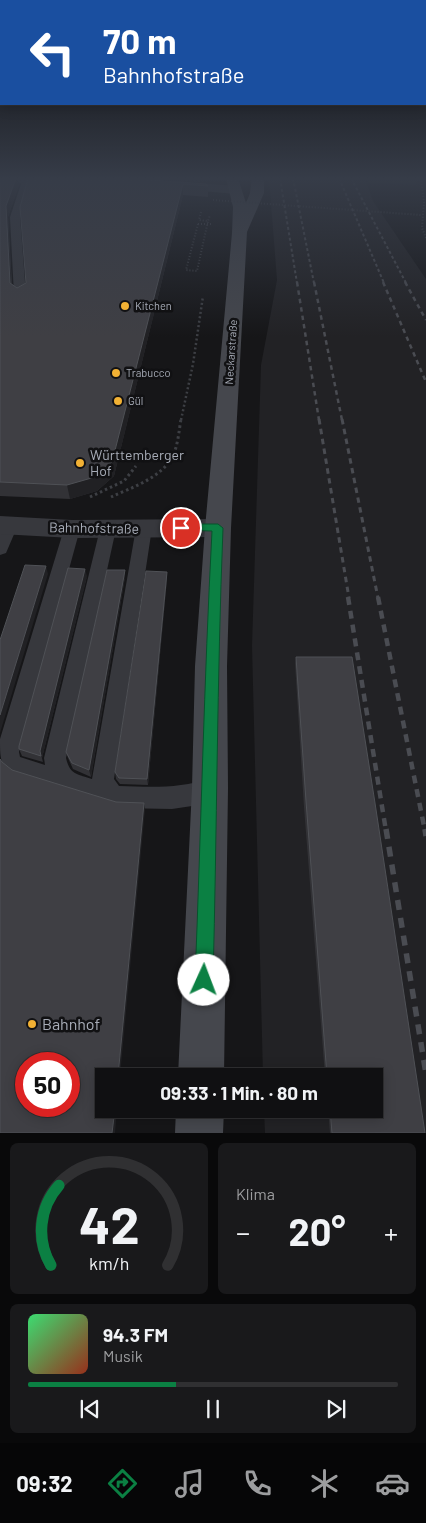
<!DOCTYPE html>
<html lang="de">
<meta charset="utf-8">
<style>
body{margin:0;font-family:Barlow,sans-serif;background:#19191b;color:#f1f3f6;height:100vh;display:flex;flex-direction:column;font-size:19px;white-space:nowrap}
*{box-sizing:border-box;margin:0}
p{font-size:16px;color:#9c9d9f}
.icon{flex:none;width:28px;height:28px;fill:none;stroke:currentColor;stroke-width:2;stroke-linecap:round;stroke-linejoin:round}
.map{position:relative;height:1133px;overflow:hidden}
.drawer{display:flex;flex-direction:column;gap:10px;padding:10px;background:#09090a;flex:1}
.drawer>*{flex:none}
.top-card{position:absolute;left:0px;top:0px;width:426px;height:105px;box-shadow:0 2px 12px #0003,0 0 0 1px #303032;background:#1a4fa0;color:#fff;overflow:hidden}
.speed{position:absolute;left:15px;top:1052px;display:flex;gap:10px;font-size:25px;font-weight:700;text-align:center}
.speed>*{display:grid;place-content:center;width:65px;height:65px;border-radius:50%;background:#101012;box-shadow:0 2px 12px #0003,0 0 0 1px #303032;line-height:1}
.speed .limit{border:8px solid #d22;background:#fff;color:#111}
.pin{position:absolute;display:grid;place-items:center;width:42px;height:42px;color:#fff;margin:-21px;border:2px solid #fff;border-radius:50%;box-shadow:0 1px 5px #0007}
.me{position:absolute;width:55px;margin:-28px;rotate:2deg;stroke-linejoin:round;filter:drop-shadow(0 0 4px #0008)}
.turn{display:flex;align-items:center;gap:18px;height:105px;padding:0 20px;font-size:22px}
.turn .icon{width:65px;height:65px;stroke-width:2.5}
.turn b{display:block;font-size:35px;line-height:42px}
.big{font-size:38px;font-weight:700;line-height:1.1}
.drawer .widget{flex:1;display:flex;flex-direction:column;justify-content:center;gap:8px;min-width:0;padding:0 18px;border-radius:8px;background:#19191b}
.drawer .dial{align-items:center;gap:0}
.dial svg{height:130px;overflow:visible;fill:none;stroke:#303032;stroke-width:7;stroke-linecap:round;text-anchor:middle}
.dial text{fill:#f1f3f6;stroke:none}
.song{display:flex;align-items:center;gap:15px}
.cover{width:60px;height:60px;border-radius:8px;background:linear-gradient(135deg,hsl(140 70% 55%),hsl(10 70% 35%))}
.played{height:5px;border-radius:2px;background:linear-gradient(90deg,#0b8043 40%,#303032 40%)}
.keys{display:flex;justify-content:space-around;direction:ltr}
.heat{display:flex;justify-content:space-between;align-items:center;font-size:28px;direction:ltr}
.drawer .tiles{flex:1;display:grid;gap:10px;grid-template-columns:1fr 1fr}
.widget:last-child{grid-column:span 2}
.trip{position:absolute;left:95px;top:1068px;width:288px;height:50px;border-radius:0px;background:#101012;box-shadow:0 2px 12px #0003,0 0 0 1px #303032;font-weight:700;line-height:50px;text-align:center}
.menu{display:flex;height:80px;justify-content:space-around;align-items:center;background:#060607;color:#9c9d9f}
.menu .icon{width:35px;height:35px}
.menu .active{color:#0b8043}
.menu b{font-size:22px;color:#f1f3f6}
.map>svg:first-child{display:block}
.built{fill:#222225}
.green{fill:#1c231d}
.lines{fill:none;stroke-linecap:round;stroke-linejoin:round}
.path-far2{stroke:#3d3f44;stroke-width:2;stroke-dasharray:1 2;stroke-linecap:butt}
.path-far1{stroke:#3d3f44;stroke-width:2.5;stroke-dasharray:2 2.5;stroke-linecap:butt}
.path{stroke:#3d3f44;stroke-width:3;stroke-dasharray:2.5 3;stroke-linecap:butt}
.service{fill:#37383d;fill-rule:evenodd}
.pedestrian{fill:#37383d;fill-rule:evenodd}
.minor{fill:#37383d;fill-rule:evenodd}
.secondary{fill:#45474d;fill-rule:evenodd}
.rail-far4{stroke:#4a4c52;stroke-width:2;stroke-dasharray:3 2.5;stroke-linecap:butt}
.rail-far3{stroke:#4a4c52;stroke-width:2.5;stroke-dasharray:4.5 4;stroke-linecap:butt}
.rail-far2{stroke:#4a4c52;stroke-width:3;stroke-dasharray:5.5 4.5;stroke-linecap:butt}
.rail-far1{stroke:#4a4c52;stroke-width:4.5;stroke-dasharray:8 6;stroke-linecap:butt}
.rail{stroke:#4a4c52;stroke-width:5.5;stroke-dasharray:10 8;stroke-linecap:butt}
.path-bridge{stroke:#3d3f44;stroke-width:2;stroke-dasharray:1 2;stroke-linecap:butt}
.wall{fill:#323236}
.shaded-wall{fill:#212124}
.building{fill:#3f3f44;stroke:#4f5156;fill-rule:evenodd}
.route{fill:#0b8043;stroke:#07532c}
.poi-dot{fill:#f2b134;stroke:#111113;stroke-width:2}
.labels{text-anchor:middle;stroke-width:5;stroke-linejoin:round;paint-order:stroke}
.far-poi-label{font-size:11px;fill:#a8adb8;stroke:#111113;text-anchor:start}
.far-street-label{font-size:11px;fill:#a8adb8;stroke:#111113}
.poi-label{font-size:14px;fill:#a8adb8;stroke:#111113;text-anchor:start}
.street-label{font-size:14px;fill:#a8adb8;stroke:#111113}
.near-poi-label{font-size:16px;fill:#a8adb8;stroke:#111113;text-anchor:start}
</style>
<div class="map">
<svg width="426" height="1133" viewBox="0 0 426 1133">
<rect width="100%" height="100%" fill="#161618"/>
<!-- built -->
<path class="built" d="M269,178H365L373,201L426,279V1133H265L264,1109H374V1076H263L252,646L261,365L277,280Z"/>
<!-- green -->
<path class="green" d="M365,178H417L416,185L368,183Z"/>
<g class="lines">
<!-- path-far2 -->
<path class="path-far2" d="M421,178L424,202L422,228L426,238
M201,212L199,220L208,221L210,215
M198,224H212"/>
<!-- path-far1 -->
<path class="path-far1" d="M181,420L193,364L203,296"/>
<!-- path -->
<path class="path" d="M90,497L124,481L136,466
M111,497C131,488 161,478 172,457C178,447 179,430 181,419"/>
<!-- service -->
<path class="service" d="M23,178L30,179L20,217L26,295L20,298L14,295L10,217Z
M10,519L16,521L18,525L6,553L0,555V529L4,521Z
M144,522L150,524L152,528L114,779L119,786C151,787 180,789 210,778L218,781L221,788L218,795L192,806L172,809L118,808L15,776C0,766 0,759 0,739L64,529L66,525L72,523L78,525L80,529L19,752L20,757L45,765L44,758L100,529L102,525L108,523L114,525L116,529L66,758C70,775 77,774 92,779L136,528L138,524Z"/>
<!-- pedestrian -->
<path class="pedestrian" d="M0,178H68L69,180L63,184L0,183Z
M172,181L236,186L242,190L236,194L168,188L166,185Z"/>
<!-- minor -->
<path class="minor" d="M0,516L72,520L218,519L227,522L231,528L227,534L218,537L72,538L0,534Z"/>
<!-- secondary -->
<path class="secondary" d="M226,178H238L246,203L250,193L252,178H264V193L247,232L231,528L227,666L228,788L224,1076H178L192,788L195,666L205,528L232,233L233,207Z
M176,1109H224L223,1133H175Z"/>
<!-- rail-far4 -->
<path class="rail-far4" d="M280,178L297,283
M293,178L314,283
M339,178L384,283
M351,178L406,283"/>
<!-- rail-far3 -->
<path class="rail-far3" d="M297,282L319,420
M314,282L342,420
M383,282L426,382
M405,282L426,320"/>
<!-- rail-far2 -->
<path class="rail-far2" d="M319,419L349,598
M342,419L378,598"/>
<!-- rail-far1 -->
<path class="rail-far1" d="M348,597L386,831
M378,597L425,831"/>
<!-- rail -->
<path class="rail" d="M386,829L426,1074
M425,829L426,836"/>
<!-- path-bridge -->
<path class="path-bridge" d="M213,200L421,215
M198,224L186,270L197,271L208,221"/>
</g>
<!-- wall -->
<path class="wall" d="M0,178L19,185L8,217L12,284L17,288L26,283L123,178L208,186V197L183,195L114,476L97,491L70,499L0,496Z
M147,178H200V182Z
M167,572V579L148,785L120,784L116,779L115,772Z
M87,576L42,758L43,762L22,756L19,749Z
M125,577L91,777L73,769L68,758L66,752Z
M296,657L425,1133H330L328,1109H374V1076H325L304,807L295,663Z"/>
<!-- shaded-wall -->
<path class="shaded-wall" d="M16,178H17L19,185L8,217L12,295L10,283L6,206Z
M183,184V195L114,476L97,491L70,499L67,485Z
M46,566L48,574L0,733V715Z
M85,569L87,576L42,758L43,762L40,751Z
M125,570V577L91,777L89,770Z
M167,572V579L148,785L147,779Z
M144,803L145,810L120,1076H118Z
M115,1109H117L115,1133H112Z"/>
<!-- building -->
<path class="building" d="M0,178H16L6,206L10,283L17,288L26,283L20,207L28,178H123L206,184L208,186L183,184L112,462L95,477L67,485L0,482Z
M25,565L46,566L0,715V640Z
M68,568L85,569L40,751L41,756L19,749V746Z
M107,570H125L89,770L72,763L66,752Z
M146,571L167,572L147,779L119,778L115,772Z
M296,657H352L375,803L425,1133H332L330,1109H374V1076H327L306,801Z
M0,759L2,762L12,770L116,802L144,803L118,1076H104V1109H115L112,1133H0ZM26,1064H69V1106H26Z"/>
<!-- sky -->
<linearGradient id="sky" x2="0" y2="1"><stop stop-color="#0c0c0d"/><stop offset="0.53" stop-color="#363c48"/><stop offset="1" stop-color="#363c48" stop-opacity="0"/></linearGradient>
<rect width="426" height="337" fill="url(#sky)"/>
<!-- route -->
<path class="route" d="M181,524H218L223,528C217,679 217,829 213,980L210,987L204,989L198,987L195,980C201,831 204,681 212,531L177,530L175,528L177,525Z"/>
<!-- markers -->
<g class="poi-dot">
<circle cx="125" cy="306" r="5"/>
<circle cx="116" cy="373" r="5"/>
<circle cx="118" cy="401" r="5"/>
<circle cx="80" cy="463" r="5"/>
<circle cx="32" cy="1024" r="5"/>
</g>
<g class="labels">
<!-- far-poi labels -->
<g class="far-poi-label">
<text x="135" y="310">Kitchen</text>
<text x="126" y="377">Trabucco</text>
<text x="128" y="405">Gül</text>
</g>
<!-- far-street labels -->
<g class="far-street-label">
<text transform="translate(231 352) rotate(-86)" y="4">Neckarstraße</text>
</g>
<!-- poi labels -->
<g class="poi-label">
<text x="90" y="460">Württemberger<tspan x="90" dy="16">Hof</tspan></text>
</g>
<!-- street labels -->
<g class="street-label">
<text transform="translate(94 528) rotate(1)" y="5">Bahnhofstraße</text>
</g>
<!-- near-poi labels -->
<g class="near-poi-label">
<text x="42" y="1030">Bahnhof</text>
</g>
</g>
</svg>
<div class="speed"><div class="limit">50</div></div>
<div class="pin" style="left:181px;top:528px;background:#d93025"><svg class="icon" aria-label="arrive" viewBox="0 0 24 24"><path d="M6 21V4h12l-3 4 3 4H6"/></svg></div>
<svg class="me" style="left:204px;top:980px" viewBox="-20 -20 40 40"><circle r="19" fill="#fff"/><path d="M0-13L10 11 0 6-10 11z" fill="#0b8043"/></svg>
<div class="trip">09:33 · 1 Min. · 80 m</div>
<div class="top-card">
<div class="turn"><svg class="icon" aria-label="left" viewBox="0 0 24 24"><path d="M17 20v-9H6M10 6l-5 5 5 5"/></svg><div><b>70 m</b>Bahnhofstraße</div></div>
</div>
</div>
<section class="drawer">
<div class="tiles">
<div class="widget dial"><svg viewBox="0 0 100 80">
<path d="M14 69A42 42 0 1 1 86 69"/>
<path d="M14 69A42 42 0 0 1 19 20" stroke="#0b8043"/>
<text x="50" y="56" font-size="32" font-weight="700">42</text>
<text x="50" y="72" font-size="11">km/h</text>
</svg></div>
<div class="widget"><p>Klima</p>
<div class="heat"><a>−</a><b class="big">20°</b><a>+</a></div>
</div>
<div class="widget">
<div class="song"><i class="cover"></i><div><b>94.3 FM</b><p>Musik</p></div></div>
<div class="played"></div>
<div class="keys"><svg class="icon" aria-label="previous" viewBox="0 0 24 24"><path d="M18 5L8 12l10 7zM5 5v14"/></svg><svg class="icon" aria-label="pause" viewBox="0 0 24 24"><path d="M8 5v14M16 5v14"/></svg><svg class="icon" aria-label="next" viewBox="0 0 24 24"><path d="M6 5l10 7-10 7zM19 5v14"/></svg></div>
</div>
</div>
</section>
<nav class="menu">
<b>09:32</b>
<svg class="icon active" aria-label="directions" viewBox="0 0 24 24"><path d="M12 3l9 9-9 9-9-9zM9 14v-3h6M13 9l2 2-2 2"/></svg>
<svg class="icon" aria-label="music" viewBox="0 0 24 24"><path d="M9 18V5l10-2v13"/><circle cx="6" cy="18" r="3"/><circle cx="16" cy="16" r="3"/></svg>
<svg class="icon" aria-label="phone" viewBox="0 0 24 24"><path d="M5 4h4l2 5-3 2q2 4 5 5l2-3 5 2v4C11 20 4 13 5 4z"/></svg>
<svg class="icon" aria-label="climate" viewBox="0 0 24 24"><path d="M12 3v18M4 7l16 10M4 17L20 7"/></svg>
<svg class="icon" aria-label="car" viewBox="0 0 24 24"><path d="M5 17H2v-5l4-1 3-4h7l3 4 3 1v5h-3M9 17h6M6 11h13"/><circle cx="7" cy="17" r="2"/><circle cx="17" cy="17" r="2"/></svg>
</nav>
